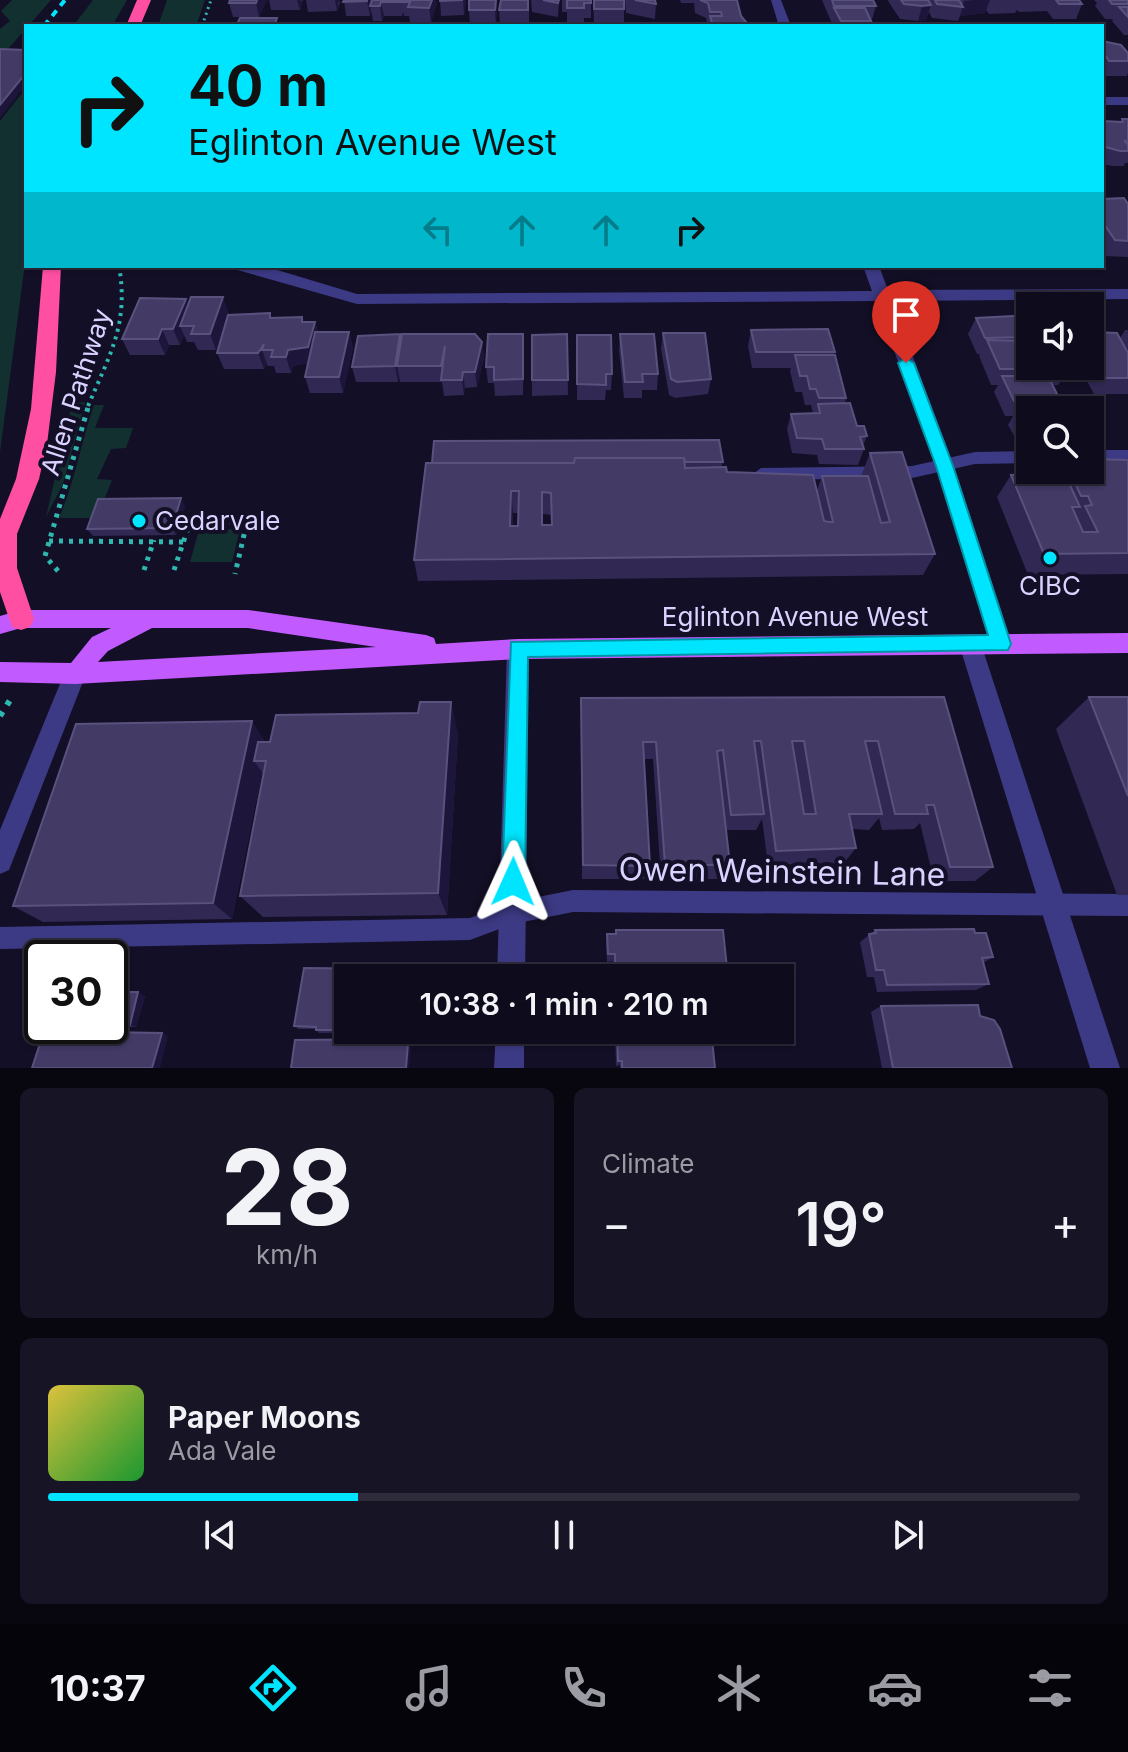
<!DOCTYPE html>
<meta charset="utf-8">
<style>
body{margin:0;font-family:Inter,sans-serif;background:#171425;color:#f1f3f6;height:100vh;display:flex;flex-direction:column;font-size:30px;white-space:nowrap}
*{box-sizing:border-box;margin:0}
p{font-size:26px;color:#9b9ba3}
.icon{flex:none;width:44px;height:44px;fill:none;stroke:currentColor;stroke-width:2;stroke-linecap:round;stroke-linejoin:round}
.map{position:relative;height:1068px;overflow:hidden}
.panel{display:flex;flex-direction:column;gap:20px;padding:20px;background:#08060f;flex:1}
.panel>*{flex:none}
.hud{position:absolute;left:24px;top:24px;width:1080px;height:244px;border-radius:0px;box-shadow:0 2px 6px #0004,0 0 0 2px #2e2b3b;background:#00e5ff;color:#111;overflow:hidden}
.tools{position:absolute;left:1016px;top:292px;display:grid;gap:16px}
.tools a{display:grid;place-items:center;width:88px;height:88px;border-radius:0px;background:#0e0b1c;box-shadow:0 2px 6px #0004,0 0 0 2px #2e2b3b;font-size:40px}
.speed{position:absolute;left:24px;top:940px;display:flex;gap:16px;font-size:40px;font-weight:700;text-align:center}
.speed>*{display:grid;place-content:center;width:104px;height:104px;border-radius:50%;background:#0e0b1c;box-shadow:0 2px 6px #0004,0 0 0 2px #2e2b3b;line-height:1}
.speed .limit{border:4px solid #111;border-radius:12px;background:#fff;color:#111}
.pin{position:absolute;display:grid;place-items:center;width:68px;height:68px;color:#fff;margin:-82px -34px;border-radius:50% 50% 50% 0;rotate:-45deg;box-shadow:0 0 8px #0007}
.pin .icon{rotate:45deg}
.me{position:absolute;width:88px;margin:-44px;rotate:1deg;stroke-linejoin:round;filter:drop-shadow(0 0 6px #0008)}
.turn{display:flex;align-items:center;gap:28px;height:168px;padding:0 32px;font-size:36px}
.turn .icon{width:104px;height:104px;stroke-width:2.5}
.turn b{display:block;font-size:56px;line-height:68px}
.lanes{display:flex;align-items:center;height:76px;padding:0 32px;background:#0003;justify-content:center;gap:40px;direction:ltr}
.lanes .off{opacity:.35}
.big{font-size:60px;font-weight:600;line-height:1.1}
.panel .widget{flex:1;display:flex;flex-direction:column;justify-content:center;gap:12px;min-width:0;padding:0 28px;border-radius:12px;background:#171425}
.panel .dial{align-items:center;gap:0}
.dial b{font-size:104px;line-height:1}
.song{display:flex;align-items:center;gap:24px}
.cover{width:96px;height:96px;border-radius:12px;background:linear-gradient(135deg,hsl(50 70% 55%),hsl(130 70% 35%))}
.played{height:8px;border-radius:4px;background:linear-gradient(90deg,#00e5ff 30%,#2e2b3b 30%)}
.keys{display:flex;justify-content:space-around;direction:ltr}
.heat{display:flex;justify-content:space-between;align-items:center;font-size:44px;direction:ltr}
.panel .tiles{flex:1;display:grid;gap:20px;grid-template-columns:1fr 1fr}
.widget:last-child{grid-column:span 2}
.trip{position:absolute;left:334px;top:964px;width:460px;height:80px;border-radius:0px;background:#0e0b1c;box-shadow:0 2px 6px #0004,0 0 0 2px #2e2b3b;font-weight:600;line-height:80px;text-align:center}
.dock{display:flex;height:128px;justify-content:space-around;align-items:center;background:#06040b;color:#9b9ba3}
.dock .icon{width:56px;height:56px}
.dock .selected{color:#00e5ff}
.dock b{font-size:36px;color:#f1f3f6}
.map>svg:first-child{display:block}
.green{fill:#12302f}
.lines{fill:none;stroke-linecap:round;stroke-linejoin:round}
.path-far3{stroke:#2fb8b0;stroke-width:3;stroke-dasharray:2 4;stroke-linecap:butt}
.path-far2{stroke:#2fb8b0;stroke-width:4;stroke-dasharray:3 5;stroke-linecap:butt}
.path-far1{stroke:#2fb8b0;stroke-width:5;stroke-dasharray:4 6;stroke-linecap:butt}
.path{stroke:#2fb8b0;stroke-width:6;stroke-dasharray:5 8;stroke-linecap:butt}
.service{fill:#3d3a85;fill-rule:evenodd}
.minor{fill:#3d3a85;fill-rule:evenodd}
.primary{fill:#c25bff;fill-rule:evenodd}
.motorway{fill:#ff4fa3;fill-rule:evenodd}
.rail{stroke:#00e5ff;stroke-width:4;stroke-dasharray:7 6;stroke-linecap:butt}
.wall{fill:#312854;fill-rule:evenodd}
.shaded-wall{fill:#1d163a}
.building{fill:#433a66;stroke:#5a527e;stroke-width:2;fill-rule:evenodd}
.route{fill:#00e5ff;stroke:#0095a6;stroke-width:2}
.poi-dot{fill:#00e5ff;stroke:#130f26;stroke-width:3}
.labels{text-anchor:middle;stroke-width:8;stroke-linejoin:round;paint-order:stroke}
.street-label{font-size:26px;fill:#d9d4ff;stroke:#130f26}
.poi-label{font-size:26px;fill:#d9d4ff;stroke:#130f26;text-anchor:start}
.near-street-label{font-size:32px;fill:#d9d4ff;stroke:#130f26}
</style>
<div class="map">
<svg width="1128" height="1068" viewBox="0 0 1128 1068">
<rect width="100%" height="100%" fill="#130f26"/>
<!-- green -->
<path class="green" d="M12,0H51L0,58V29L10,21L1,11Z
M93,0H127L112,26H73Z
M167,0H205L196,26H158Z
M26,88V256L0,452V121Z
M85,402L63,484L46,517L72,403Z
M94,405H104L95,428H133L126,448L111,449L97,479L112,480L97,518H59C75,481 81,443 94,405Z
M240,529L232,562H190L199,530Z"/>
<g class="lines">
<!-- path-far3 -->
<path class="path-far3" d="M202,26L211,0"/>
<!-- path-far2 -->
<path class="path-far2" d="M88,406C110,354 129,324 119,266"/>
<!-- path-far1 -->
<path class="path-far1" d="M49,541L183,542
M144,570L154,540
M174,570L190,522H247L235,574
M58,571L45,556L89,404"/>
<!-- path -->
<path class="path" d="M0,716L12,697"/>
<!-- service -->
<path class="service" d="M1090,450H1128V462H1090Z
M1030,451V463L975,464L912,478L761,480L753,474L761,468L912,466L975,452Z
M573,890L1128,894V916L573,912L513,924L470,940L0,949V927L470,918L513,902Z"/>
<!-- minor -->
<path class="minor" d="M771,0H781L791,26H779Z
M1102,97H1128V105H1102Z
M231,266H264L357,294L872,291L863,266H879L888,290L1128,289V299L892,301L954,466L1012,644L1009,651L1001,654L993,651L990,644L936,466L876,301L357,304L234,269Z
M970,634L978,637L981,644L1120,1068H1090L959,644L962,637Z
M518,639L526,642L529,649L525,978H497L507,649L510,642Z
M75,664L83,667L86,674L9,870L0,874V830L64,674L67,667Z
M496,1030H524V1068H494Z"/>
<!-- primary -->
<path class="primary" d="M21,610H248L426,635L434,638L436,644L518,639L1128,633V653L518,659L75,684L0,682V662L71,663L92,637L111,628H21L0,634V616ZM152,628H248L376,647L98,662L108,651Z"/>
<!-- motorway -->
<path class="motorway" d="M137,0H151L140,26H126Z
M43,266H61L56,372L47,444L39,479L17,534V568L34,619L30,627L21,630L12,627L0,592V519L16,479L31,409Z"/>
<!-- rail -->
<path class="rail" d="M44,26L65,0"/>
</g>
<!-- wall -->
<path class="wall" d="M267,0L259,17H233L229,3Z
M269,0H303L300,10H271Z
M306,0H339L340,2L337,11L308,12Z
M344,0L437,3L431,22H410L409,16H404L403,12L402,16H384L382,21H373L371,10L370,16H346Z
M440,0H466L464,15L441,16Z
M497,0L496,25H470L469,10Z
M529,0V25H500L499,10Z
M531,0H559L558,17L532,12Z
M562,0H591V18H584V22H567V12H562Z
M593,0H624V23L594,24Z
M625,0H655L656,4L655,19L626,13Z
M680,0H737L741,16L747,26H708L706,18L695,13L694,3H681Z
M822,0H873L876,6L871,23L874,26H833Z
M888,0H1079L1082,4L1076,19H1053L1047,11L1019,12L1017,10L1015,13L989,14L986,10L985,13L960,16L958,21L932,18L929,12L926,20L918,21L900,19L888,1Z
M1094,0H1128V35H1124L1112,21L1113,19H1105L1095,6L1097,3Z
M1102,41L1128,53V73L1127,76H1102Z
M1122,119H1128V163H1125L1124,166H1112L1102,164V121L1121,122Z
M1102,199L1128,204V257L1105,256L1102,251Z
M939,266H994L993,268L964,270Z
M188,305L229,313L228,315L303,322H315L318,332H349L353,348L343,393H310L305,377L308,363L293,366L291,373H276L274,366H268L267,364L264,369H224L217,353L226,323L216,350H198L194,342H187L184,335L180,345H169L165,355H130L122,339Z
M1030,315V366L1068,369L1058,385H1052L1060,400L1054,410H1030V450H1022L1008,425L1013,416H1005L994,392L998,385H991L979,356L980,354H977L968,334L976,318Z
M751,330L835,352L834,355L846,398L845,403L857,426L867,436L863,446L864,449L858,465L819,464L817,455L792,453L787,429L791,414L813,413L811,405H805L802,392H795L790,371L791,368H752L748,346Z
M1125,330H1128V394H1094L1079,366H1090V332L1120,338Z
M663,333L711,379L708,394L675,398L669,395L661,349Z
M567,334L568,395L532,396V380Z
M620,334L658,374L657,390H642V398H624L619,350Z
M577,335L612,374L611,390H606L605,400H577Z
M401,340L482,342L484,358L477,387L465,388L464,395L444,396L442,382H400L399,376L398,382H356L352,367Z
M524,350L523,395L495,396L494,383H488L486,367Z
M870,453L935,554L923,575L418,581L414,560L426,463L723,462L721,467L727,472L817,490L822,476H861ZM513,513H518V526H513ZM543,514L552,515V525H543Z
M1128,460V574L1028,575L997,497L1011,475H1052L1055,470H1090Z
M185,506L176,535L93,536L87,529Z
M944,697L993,867L975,881H934L920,823L914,829L882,830L879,818L869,830L852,829L856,848L844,863L768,865L762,819L756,830H726L730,865L723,879H661L653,759H644L650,866L647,879H582L581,698Z
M1089,697H1128V895H1117L1056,729Z
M458,733L447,915L263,917L240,896L264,775L262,772L232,919L43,922L13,906L266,742Z
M616,930L728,978H613V961L607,962L606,942L607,934H615Z
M875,930L975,933L993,957L983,963L989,984L976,990L877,992L874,977H867L860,942Z
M110,962L124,966L123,969L130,973L125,992L145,996L136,1027L68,1026H110Z
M304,968L396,969L399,975L409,974L411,978H348V1030H410L409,1032L319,1033L316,1029H299L294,1026Z
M881,1006L980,1016L1012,1068H882L871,1012Z
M615,1030H711L715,1068H620V1065L616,1066Z"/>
<!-- shaded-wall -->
<path class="shaded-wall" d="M257,0H267L259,17L256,3Z
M297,0L303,1L300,10Z
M335,0H339L337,11Z
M367,0H372L370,16L367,1Z
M432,0H436L437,3L431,22L429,8Z
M463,0H466V3L464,15Z
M496,0H497L496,25L495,10Z
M975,0H990L985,13L960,16L964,1Z
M381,2L384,16L382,21L380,6Z
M931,5L926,20L918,21L922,6Z
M26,73V85L0,118V105Z
M223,297L229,313L216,350L210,334Z
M186,299L192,315L180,326L184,335L180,345L173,329Z
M315,322L319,338L313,363L293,366L291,373L286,357L288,350Z
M162,329L169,345L165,355L158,339Z
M349,332L353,348L343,393L339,377Z
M400,334L403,350L397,366L399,376L398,382L395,366Z
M482,342L484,358L477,387L475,372Z
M264,344L262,350L267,364L264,369L258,353Z
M463,372L465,388L464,395L462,380Z
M511,491L513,513L512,547L510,526Z
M181,498L185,506L176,535L172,528Z
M451,702L458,733L447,915L438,893Z
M252,721L267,744L254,761L262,772L232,919L213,903Z
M117,962L124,966L122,972L115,968Z
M123,969L130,973L124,995L117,992Z
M138,992L145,996L136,1027L130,1025Z
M162,1033L168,1036L160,1068H152Z
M408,1044L411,1047L409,1068H406Z"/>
<!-- building -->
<path class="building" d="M230,0H257L256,3H229Z
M344,0H367V1L343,2Z
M372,0H400V2H381L380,6H370Z
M402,0H432L429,8L408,7L410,2H402Z
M440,0H463L440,1Z
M469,0H496L495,10H469Z
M501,0H528V10H499Z
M543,0H559L558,3Z
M567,0H591V3H584V8H567Z
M594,0H624V9H594Z
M635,0H655L656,4Z
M700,0H737L741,16L746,22L747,26H713L710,16H722L721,12H710L708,3Z
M832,0H873L876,6H834Z
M901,0H928L931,5L922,6L904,4Z
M935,0H959L963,7L937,4Z
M1056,0H1079L1082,4H1059Z
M1109,0H1128V4H1112Z
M1119,7H1128V17Z
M834,8H865L871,21H841Z
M240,18H277L274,26H236Z
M840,23H873L874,26H842Z
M314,24L313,26H276L277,25Z
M1102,41L1121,45L1128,53V61H1109L1102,50Z
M0,49L26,50V73L0,105Z
M1122,119H1128V143L1124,140L1128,145V151H1120L1102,146V121L1123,122Z
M1124,198L1128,204V241L1115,240L1102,221V199Z
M191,297H223L210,334H191L194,326H180Z
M140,298L186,299L173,329H162L158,339H122Z
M270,313V318L302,317V322H315L308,347L288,350L286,357H271L273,350H262L264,344L258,353H217L228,315Z
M1030,315V337L985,338L976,318Z
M828,329L835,352H756L751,330Z
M315,332H349L339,377H305Z
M1090,332L1117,333L1128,353V378H1104L1090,353Z
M663,333H705L711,379L677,382L671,379Z
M400,334L395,366L352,367L358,336Z
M402,334H475L482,342L475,372H463L462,380H441L445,346L441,366H397Z
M488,334H523V379L494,380V367H486Z
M567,334L568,380H532V335Z
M620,334H654L658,374H642L643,382H625Z
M577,335H611L612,374H606V385L577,384Z
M987,340L1030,341V366H1066L1068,369H1000Z
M795,355H835L846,398H819L816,389H810L807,376H800Z
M1002,376H1048L1060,400L1014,401Z
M850,403L857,426H864L867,436L860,437L864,449H825L822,439L797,438L791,414L820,413L818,404Z
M1017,409L1053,410H1030V431Z
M719,440L723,462H685L684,458H575L574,463H432L434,441Z
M902,452L935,554L414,560L426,463H574L575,458H684L685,468L726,467L727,472L813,475L824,521L829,522H833L822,476H868L881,523L890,522L870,453ZM511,491H519L518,526H510ZM542,492L551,493L552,525H542Z
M1090,459L1128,460V553L1044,554L1011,475L1065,474L1080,507H1072L1083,532H1098L1085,506L1092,505L1088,496H1081L1069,470H1090Z
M181,498L172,528L87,529L98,499Z
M944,697L993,867H950L934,805H926L928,814H895L878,741H865L882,814H849L856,848L776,851L761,741H754L764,814L731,815L723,750L717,751L730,865H665L656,742H643L650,866L583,865L581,698ZM792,741H804L816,814H804Z
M1089,697H1128V796Z
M420,702H451L438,893L240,896L266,761H254L258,742H270L276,715L418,713Z
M252,721L213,903L13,906L76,724Z
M974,929L975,933H986L993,957L982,958L989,984L887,985L884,970H876L869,934L876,933L875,930Z
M616,930H723L728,978H615V954H608L607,934H616Z
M110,962H117L115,968L123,969L117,992H138L130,1025L110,1024Z
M304,968L396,969V975L409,974L408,978H348V1030H379H316V1027L294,1026Z
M978,1005L980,1016L994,1020L1000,1029L1012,1068H893L881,1006Z
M617,1030H711L715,1068H622V1061H618Z
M44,1031L162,1033L152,1068H32Z
M401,1039V1044H408L406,1068H291L295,1040Z"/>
<!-- route -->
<path class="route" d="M906,358L914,363L953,466L1011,644L1008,650L528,657L525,882L522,890L513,894L505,890L502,882L511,642L988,635L936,466L898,363Z"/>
<!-- markers -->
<g class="poi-dot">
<circle cx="139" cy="521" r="8"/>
<circle cx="1050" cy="558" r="8"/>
</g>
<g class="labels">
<!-- street labels -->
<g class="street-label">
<text transform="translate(76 392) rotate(-72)" y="9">Allen Pathway</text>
<text x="795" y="626">Eglinton Avenue West</text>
</g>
<!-- poi labels -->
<g class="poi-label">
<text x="155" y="530">Cedarvale</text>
<text x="1050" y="595" text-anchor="middle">CIBC</text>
</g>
<!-- near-street labels -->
<g class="near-street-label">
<text transform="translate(782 872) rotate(1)" y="11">Owen Weinstein Lane</text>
</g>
</g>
</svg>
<div class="tools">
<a><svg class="icon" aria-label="sound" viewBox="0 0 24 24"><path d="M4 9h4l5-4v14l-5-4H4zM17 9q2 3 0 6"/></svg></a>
<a><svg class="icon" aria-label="search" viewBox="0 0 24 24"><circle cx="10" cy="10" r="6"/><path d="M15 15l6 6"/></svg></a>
</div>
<div class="speed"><div class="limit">30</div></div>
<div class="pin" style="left:906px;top:363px;background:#d93025"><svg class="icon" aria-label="arrive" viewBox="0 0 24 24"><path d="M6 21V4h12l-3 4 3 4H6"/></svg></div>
<svg class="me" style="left:513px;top:882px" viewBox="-20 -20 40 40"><path d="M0-17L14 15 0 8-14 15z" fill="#00e5ff" stroke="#fff" stroke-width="4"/></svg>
<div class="trip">10:38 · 1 min · 210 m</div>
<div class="hud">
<div class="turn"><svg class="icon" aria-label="right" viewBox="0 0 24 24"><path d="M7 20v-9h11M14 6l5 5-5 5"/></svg><div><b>40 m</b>Eglinton Avenue West</div></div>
<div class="lanes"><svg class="icon off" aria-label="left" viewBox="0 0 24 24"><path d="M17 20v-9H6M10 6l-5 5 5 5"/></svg><svg class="icon off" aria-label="ahead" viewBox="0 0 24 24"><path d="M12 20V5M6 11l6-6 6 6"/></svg><svg class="icon off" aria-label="ahead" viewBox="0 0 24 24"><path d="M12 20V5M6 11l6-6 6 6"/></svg><svg class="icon" aria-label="right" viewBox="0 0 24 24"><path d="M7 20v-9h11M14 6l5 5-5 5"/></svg></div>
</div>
</div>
<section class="panel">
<div class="tiles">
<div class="widget dial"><b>28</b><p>km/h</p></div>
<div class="widget"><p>Climate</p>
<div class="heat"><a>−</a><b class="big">19°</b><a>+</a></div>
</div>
<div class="widget">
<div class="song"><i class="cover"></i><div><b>Paper Moons</b><p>Ada Vale</p></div></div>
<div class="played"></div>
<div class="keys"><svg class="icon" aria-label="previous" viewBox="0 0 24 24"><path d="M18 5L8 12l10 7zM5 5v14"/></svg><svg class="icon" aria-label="pause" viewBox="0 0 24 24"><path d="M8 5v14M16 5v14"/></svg><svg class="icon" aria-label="next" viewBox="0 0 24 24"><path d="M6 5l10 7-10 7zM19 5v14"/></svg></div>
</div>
</div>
</section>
<nav class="dock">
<b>10:37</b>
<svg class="icon selected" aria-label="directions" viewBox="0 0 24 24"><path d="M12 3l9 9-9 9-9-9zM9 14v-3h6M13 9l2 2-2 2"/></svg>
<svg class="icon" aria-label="music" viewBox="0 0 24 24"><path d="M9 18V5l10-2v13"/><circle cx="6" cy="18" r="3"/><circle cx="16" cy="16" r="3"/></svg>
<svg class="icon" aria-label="phone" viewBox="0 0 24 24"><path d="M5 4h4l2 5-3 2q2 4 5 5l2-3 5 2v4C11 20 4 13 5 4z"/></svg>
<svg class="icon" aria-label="climate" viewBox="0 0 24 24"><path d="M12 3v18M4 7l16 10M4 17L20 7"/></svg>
<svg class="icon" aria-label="car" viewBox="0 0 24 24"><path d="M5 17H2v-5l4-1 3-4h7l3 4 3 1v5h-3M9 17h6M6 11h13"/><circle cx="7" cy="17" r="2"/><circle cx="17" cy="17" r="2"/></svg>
<svg class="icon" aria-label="filters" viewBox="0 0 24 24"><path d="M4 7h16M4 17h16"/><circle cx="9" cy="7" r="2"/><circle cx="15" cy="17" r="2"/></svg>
</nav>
